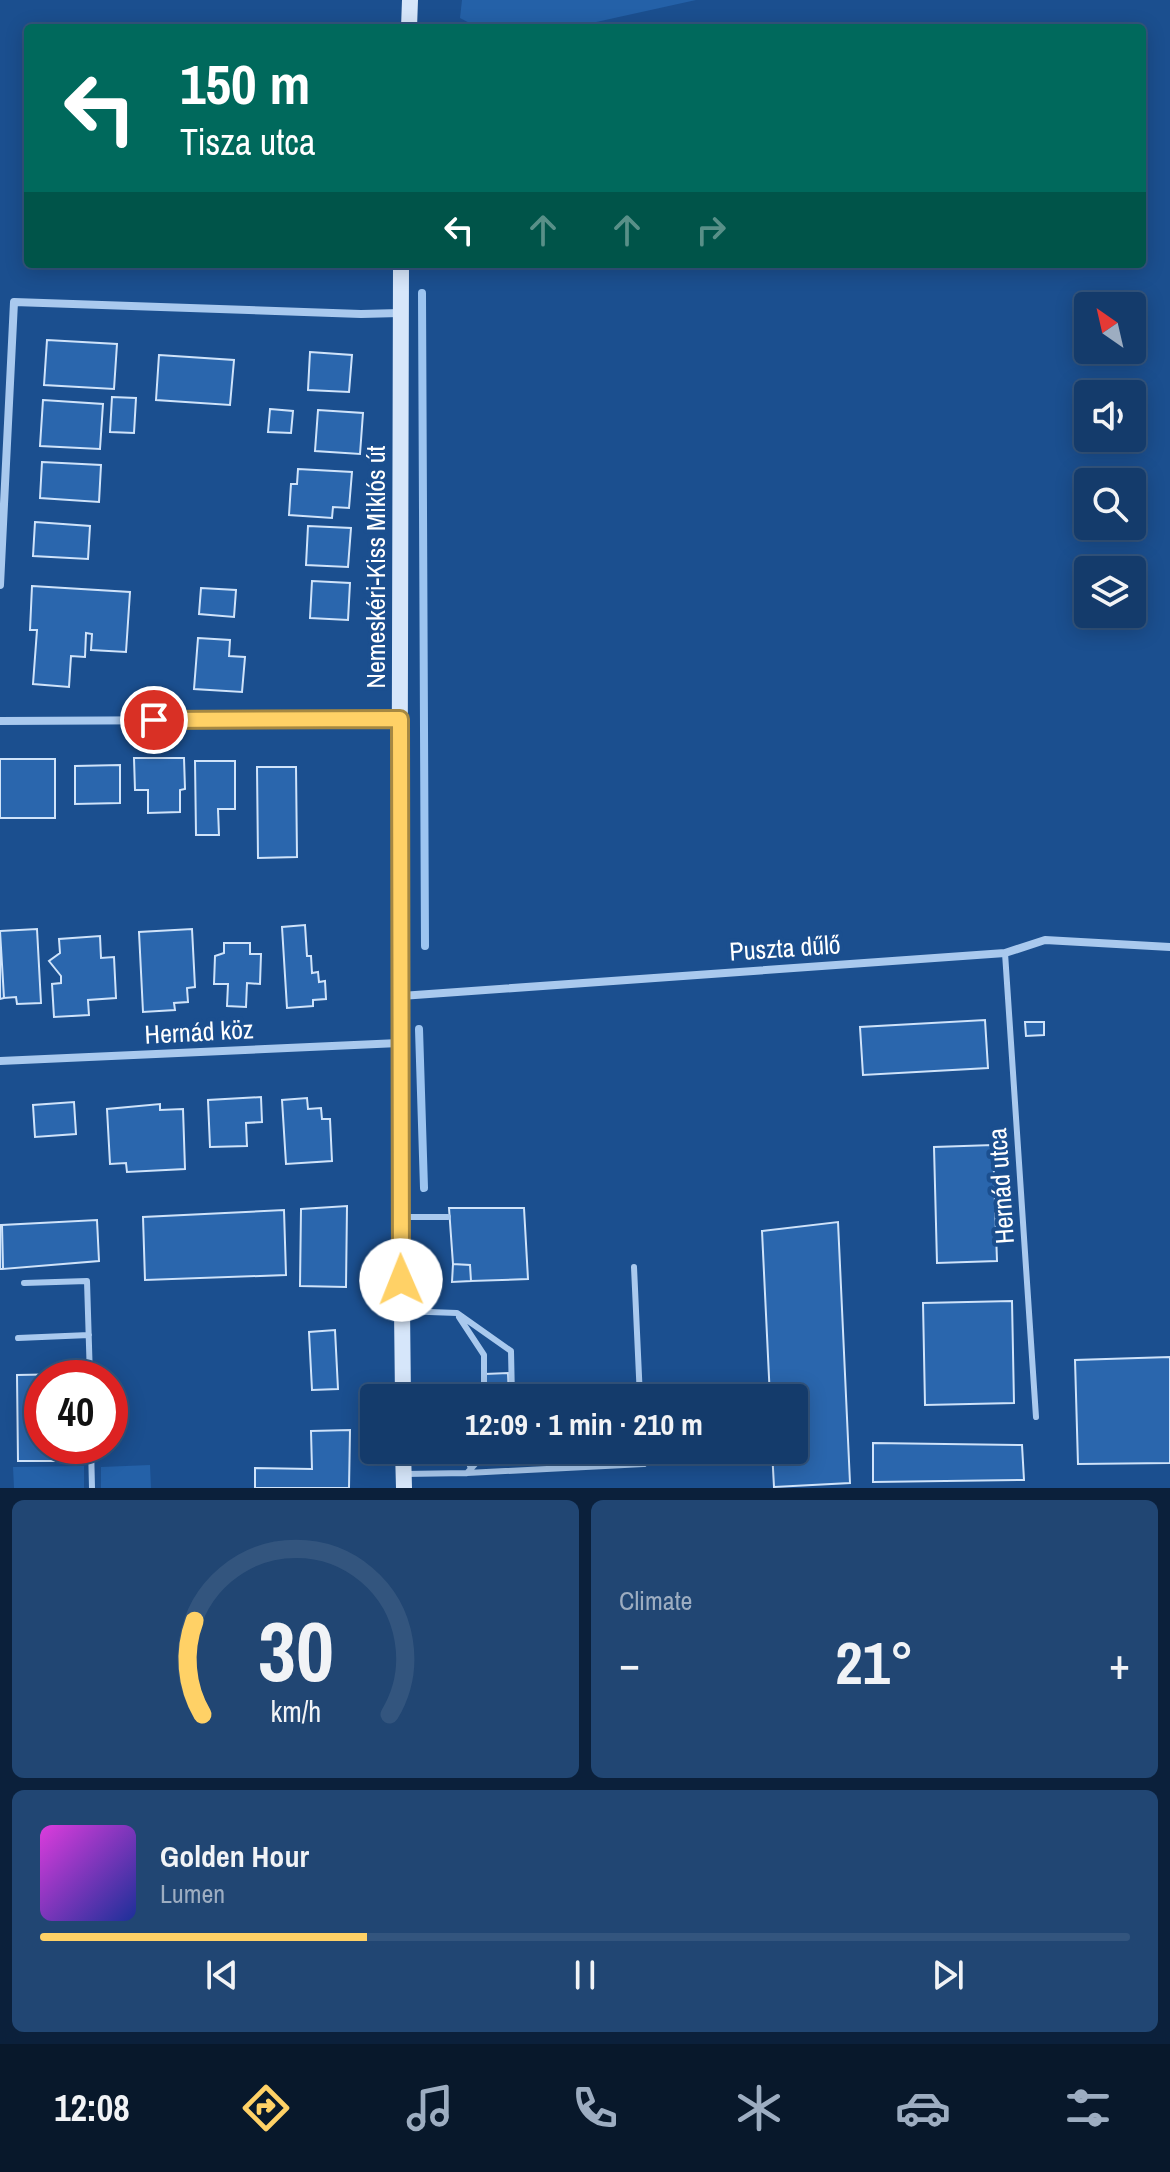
<!DOCTYPE html>
<meta charset="utf-8">
<style>
body{margin:0;font-family:"Archivo Narrow",sans-serif;background:#214673;color:#f1f3f6;height:100vh;display:flex;flex-direction:column;font-size:30px;white-space:nowrap}
*{box-sizing:border-box;margin:0}
p{font-size:26px;color:#9dadc1}
.icon{flex:none;width:44px;height:44px;fill:none;stroke:currentColor;stroke-width:2;stroke-linecap:round;stroke-linejoin:round}
.map{position:relative;height:1488px;overflow:hidden}
.panel{display:flex;flex-direction:column;gap:12px;padding:12px;background:#0b203b;flex:1}
.panel>*{flex:none}
.banner{position:absolute;left:24px;top:24px;width:1122px;height:244px;border-radius:8px;box-shadow:0 4px 20px #0003,0 0 0 2px #33557e;background:#00695c;color:#fff;overflow:hidden}
.needle{width:52px;rotate:326deg}
.buttons{position:absolute;left:1074px;top:292px;display:grid;gap:16px}
.buttons a{display:grid;place-items:center;width:72px;height:72px;border-radius:8px;background:#143b6b;box-shadow:0 4px 20px #0003,0 0 0 2px #33557e;font-size:40px}
.speed{position:absolute;left:24px;top:1360px;display:flex;gap:16px;font-size:40px;font-weight:700;text-align:center}
.speed>*{display:grid;place-content:center;width:104px;height:104px;border-radius:50%;background:#143b6b;box-shadow:0 4px 20px #0003,0 0 0 2px #33557e;line-height:1}
.speed .limit{border:12px solid #d22;background:#fff;color:#111}
.pin{position:absolute;display:grid;place-items:center;width:68px;height:68px;color:#fff;margin:-34px;border:4px solid #fff;border-radius:50%;box-shadow:0 2px 8px #0007}
.me{position:absolute;width:88px;margin:-44px;rotate:359deg;stroke-linejoin:round;filter:drop-shadow(0 0 6px #0008)}
.turn{display:flex;align-items:center;gap:28px;height:168px;padding:0 24px;font-size:36px}
.turn .icon{width:104px;height:104px;stroke-width:2.5}
.turn b{display:block;font-size:56px;line-height:68px}
.lanes{display:flex;align-items:center;height:76px;padding:0 24px;background:#0003;justify-content:center;gap:40px;direction:ltr}
.lanes .off{opacity:.35}
.big{font-size:60px;font-weight:700;line-height:1.1}
.panel .widget{flex:1;display:flex;flex-direction:column;justify-content:center;gap:12px;min-width:0;padding:0 28px;border-radius:12px;background:#214673}
.panel .dial{align-items:center;gap:0}
.dial svg{height:208px;overflow:visible;fill:none;stroke:#33557e;stroke-width:7;stroke-linecap:round;text-anchor:middle}
.dial text{fill:#f1f3f6;stroke:none}
.song{display:flex;align-items:center;gap:24px}
.cover{width:96px;height:96px;border-radius:12px;background:linear-gradient(135deg,hsl(300 70% 55%),hsl(230 70% 35%))}
.played{height:8px;border-radius:4px;background:linear-gradient(90deg,#ffd166 30%,#33557e 30%)}
.keys{display:flex;justify-content:space-around;direction:ltr}
.heat{display:flex;justify-content:space-between;align-items:center;font-size:44px;direction:ltr}
.panel .tiles{flex:1;display:grid;gap:12px;grid-template-columns:1fr 1fr}
.widget:last-child{grid-column:span 2}
.trip{position:absolute;left:360px;top:1384px;width:448px;height:80px;border-radius:8px;background:#143b6b;box-shadow:0 4px 20px #0003,0 0 0 2px #33557e;font-weight:700;line-height:80px;text-align:center}
.tab-bar{display:flex;height:128px;justify-content:space-around;align-items:center;background:#08182b;color:#9dadc1}
.tab-bar .icon{width:56px;height:56px}
.tab-bar .current{color:#ffd166}
.tab-bar b{font-size:36px;color:#f1f3f6}
.map>svg:first-child{display:block}
.green{fill:#2461a8}
.lines{fill:none;stroke-linecap:round;stroke-linejoin:round}
.stream{stroke:#9cc4f0;stroke-width:8}
.building{fill:#2a66ad;stroke:#cfe3fa;stroke-width:2}
.lane{stroke:#a9c9ee;stroke-width:6}
.street{stroke:#a9c9ee;stroke-width:8}
.secondary{stroke:#d6e6fa;stroke-width:16}
.route-casing{stroke:#a68842;stroke-width:20}
.route{stroke:#ffd166;stroke-width:14}
.labels{text-anchor:middle;stroke-width:8;stroke-linejoin:round;paint-order:stroke}
.street-label{font-size:26px;fill:#fff;stroke:#1b4f8f}
</style>
<div class="map">
<svg width="1170" height="1488" viewBox="0 0 1170 1488">
<rect width="100%" height="100%" fill="#1b4f8f"/>
<!-- green -->
<path class="green" d="M462,0H696L569,28H479L460,18Z
M150,1465L151,1488H101V1467Z
M84,1466V1488H14L13,1467Z"/>
<g class="lines">
<!-- stream -->
<path class="stream" d="M422,293L425,946
M419,1029L424,1188"/>
</g>
<!-- building -->
<path class="building" d="M47,340L117,344L114,389L44,385Z
M310,352L352,355L349,392L308,390Z
M159,355L234,360L230,405L156,400Z
M112,397L136,398L134,433L110,432Z
M43,400L103,404L100,449L40,446Z
M270,409L293,411L291,433L268,432Z
M318,410L363,413L360,454L315,451Z
M42,462L101,465L99,502L40,498Z
M298,469L352,472L349,508L333,507L332,518L289,515L291,484H297Z
M35,522L90,526L88,559L33,556Z
M308,526L351,528L348,567L306,565Z
M312,581L350,583L348,620L310,618Z
M32,586L130,592L126,652L91,650L92,634L86,633L85,657L71,656L69,687L33,684L37,630H30Z
M201,588L236,590L234,617L199,614Z
M198,638L230,640L229,656L245,657L242,692L194,689Z
M134,758H184L185,789L180,790V812L148,813V790H135Z
M0,759H55V818H0Z
M195,761H235V809H218L219,835H196Z
M120,765V803L75,804V766Z
M257,767H296L297,857L258,858Z
M305,925L307,956H311L312,973L318,972L319,982L325,981L326,999L313,1000V1006L287,1008L282,927Z
M37,929L41,1003L17,1004L16,997L4,998L0,931Z
M192,929L195,987L187,988L188,1002L174,1003L175,1010L143,1012L139,932Z
M0,931L4,998L0,999Z
M100,936L101,958L114,957L116,998L88,1000L89,1015L54,1017L52,984L61,983V976L49,961L60,953L59,939Z
M224,943H250V954H261L260,984L247,983L246,1007L227,1006L228,984H214L215,956L224,953Z
M985,1020L988,1068L863,1075L860,1027Z
M1025,1022H1044V1035L1026,1036Z
M261,1097L262,1122L246,1123L247,1146L210,1147L208,1100Z
M307,1098L308,1109L321,1108L322,1119H330L332,1161L286,1164L282,1100Z
M74,1102L76,1134L35,1137L33,1105Z
M160,1104V1110L183,1109L185,1169L127,1172L126,1163L110,1164L107,1109Z
M993,1145L997,1261L937,1263L934,1147Z
M347,1206L346,1287L300,1286L301,1209Z
M449,1208H524L528,1279L471,1281L470,1265L453,1264Z
M284,1210L286,1275L145,1280L143,1217Z
M97,1220L99,1261L3,1269L2,1225Z
M838,1222L850,1483L774,1487L772,1450H794V1398H770L762,1231Z
M0,1225H2L3,1269H0Z
M453,1264L470,1265L471,1281L452,1282Z
M1012,1301L1014,1403L925,1405L923,1303Z
M335,1330L338,1389L312,1390L309,1332Z
M1170,1357V1463L1078,1464L1075,1360Z
M508,1373L509,1398H484L485,1374Z
M70,1374V1378H42V1446H71V1461H18L17,1375Z
M350,1430L349,1488H255V1468L312,1469L311,1431Z
M873,1443L1022,1445L1024,1480L873,1482Z"/>
<g class="lines">
<!-- lane -->
<path class="lane" d="M1005,953L1036,1417
M403,1217H448
M634,1267L640,1398
M24,1283L87,1281L90,1378
M402,1311L457,1313L511,1351L512,1398
M459,1317L484,1355V1398
M18,1338L89,1335
M91,1446L92,1488
M470,1466L476,1450
M467,1473L488,1450
M404,1474L467,1473L644,1464L643,1450"/>
<!-- street -->
<path class="street" d="M0,585L14,302L361,314L400,313
M0,721L399,719
M401,996L1005,953L1045,940L1170,947
M0,1061L399,1043"/>
<!-- secondary -->
<path class="secondary" d="M409,28L410,0
M401,264L399,1043L403,1398
M403,1450L404,1488"/>
</g>
<g class="lines">
<defs>
<path id="route" d="M154,720L400,719L401,1280"/>
</defs>
<!-- route casing -->
<use href="#route" class="route-casing"/>
<!-- route -->
<use href="#route" class="route"/>
</g>
<g class="labels">
<!-- street labels -->
<g class="street-label">
<text transform="translate(376 567) rotate(-90)" y="9">Nemeskéri-Kiss Miklós út</text>
<text transform="translate(785 948) rotate(-4)" y="9">Puszta dűlő</text>
<text transform="translate(199 1032) rotate(-3)" y="9">Hernád köz</text>
<text transform="translate(1001 1186) rotate(-94)" y="9">Hernád utca</text>
</g>
</g>
</svg>
<div class="buttons">
<a><svg class="needle" viewBox="-14 -14 28 28"><path d="M0-13l5 13h-10z" fill="#e53935"/><path d="M0 13l5-13h-10z" fill="#9dadc1"/></svg></a>
<a><svg class="icon" aria-label="sound" viewBox="0 0 24 24"><path d="M4 9h4l5-4v14l-5-4H4zM17 9q2 3 0 6"/></svg></a>
<a><svg class="icon" aria-label="search" viewBox="0 0 24 24"><circle cx="10" cy="10" r="6"/><path d="M15 15l6 6"/></svg></a>
<a><svg class="icon" aria-label="layers" viewBox="0 0 24 24"><path d="M12 4l9 5-9 5-9-5zM3 14l9 5 9-5"/></svg></a>
</div>
<div class="speed"><div class="limit">40</div></div>
<div class="pin" style="left:154px;top:720px;background:#d93025"><svg class="icon" aria-label="arrive" viewBox="0 0 24 24"><path d="M6 21V4h12l-3 4 3 4H6"/></svg></div>
<svg class="me" style="left:401px;top:1280px" viewBox="-20 -20 40 40"><circle r="19" fill="#fff"/><path d="M0-13L10 11 0 6-10 11z" fill="#ffd166"/></svg>
<div class="trip">12:09 · 1 min · 210 m</div>
<div class="banner">
<div class="turn"><svg class="icon" aria-label="left" viewBox="0 0 24 24"><path d="M17 20v-9H6M10 6l-5 5 5 5"/></svg><div><b>150 m</b>Tisza utca</div></div>
<div class="lanes"><svg class="icon" aria-label="left" viewBox="0 0 24 24"><path d="M17 20v-9H6M10 6l-5 5 5 5"/></svg><svg class="icon off" aria-label="ahead" viewBox="0 0 24 24"><path d="M12 20V5M6 11l6-6 6 6"/></svg><svg class="icon off" aria-label="ahead" viewBox="0 0 24 24"><path d="M12 20V5M6 11l6-6 6 6"/></svg><svg class="icon off" aria-label="right" viewBox="0 0 24 24"><path d="M7 20v-9h11M14 6l5 5-5 5"/></svg></div>
</div>
</div>
<section class="panel">
<div class="tiles">
<div class="widget dial"><svg viewBox="0 0 100 80">
<path d="M14 69A42 42 0 1 1 86 69"/>
<path d="M14 69A42 42 0 0 1 11 33" stroke="#ffd166"/>
<text x="50" y="56" font-size="32" font-weight="700">30</text>
<text x="50" y="72" font-size="11">km/h</text>
</svg></div>
<div class="widget"><p>Climate</p>
<div class="heat"><a>−</a><b class="big">21°</b><a>+</a></div>
</div>
<div class="widget">
<div class="song"><i class="cover"></i><div><b>Golden Hour</b><p>Lumen</p></div></div>
<div class="played"></div>
<div class="keys"><svg class="icon" aria-label="previous" viewBox="0 0 24 24"><path d="M18 5L8 12l10 7zM5 5v14"/></svg><svg class="icon" aria-label="pause" viewBox="0 0 24 24"><path d="M8 5v14M16 5v14"/></svg><svg class="icon" aria-label="next" viewBox="0 0 24 24"><path d="M6 5l10 7-10 7zM19 5v14"/></svg></div>
</div>
</div>
</section>
<nav class="tab-bar">
<b>12:08</b>
<svg class="icon current" aria-label="directions" viewBox="0 0 24 24"><path d="M12 3l9 9-9 9-9-9zM9 14v-3h6M13 9l2 2-2 2"/></svg>
<svg class="icon" aria-label="music" viewBox="0 0 24 24"><path d="M9 18V5l10-2v13"/><circle cx="6" cy="18" r="3"/><circle cx="16" cy="16" r="3"/></svg>
<svg class="icon" aria-label="phone" viewBox="0 0 24 24"><path d="M5 4h4l2 5-3 2q2 4 5 5l2-3 5 2v4C11 20 4 13 5 4z"/></svg>
<svg class="icon" aria-label="climate" viewBox="0 0 24 24"><path d="M12 3v18M4 7l16 10M4 17L20 7"/></svg>
<svg class="icon" aria-label="car" viewBox="0 0 24 24"><path d="M5 17H2v-5l4-1 3-4h7l3 4 3 1v5h-3M9 17h6M6 11h13"/><circle cx="7" cy="17" r="2"/><circle cx="17" cy="17" r="2"/></svg>
<svg class="icon" aria-label="filters" viewBox="0 0 24 24"><path d="M4 7h16M4 17h16"/><circle cx="9" cy="7" r="2"/><circle cx="15" cy="17" r="2"/></svg>
</nav>
